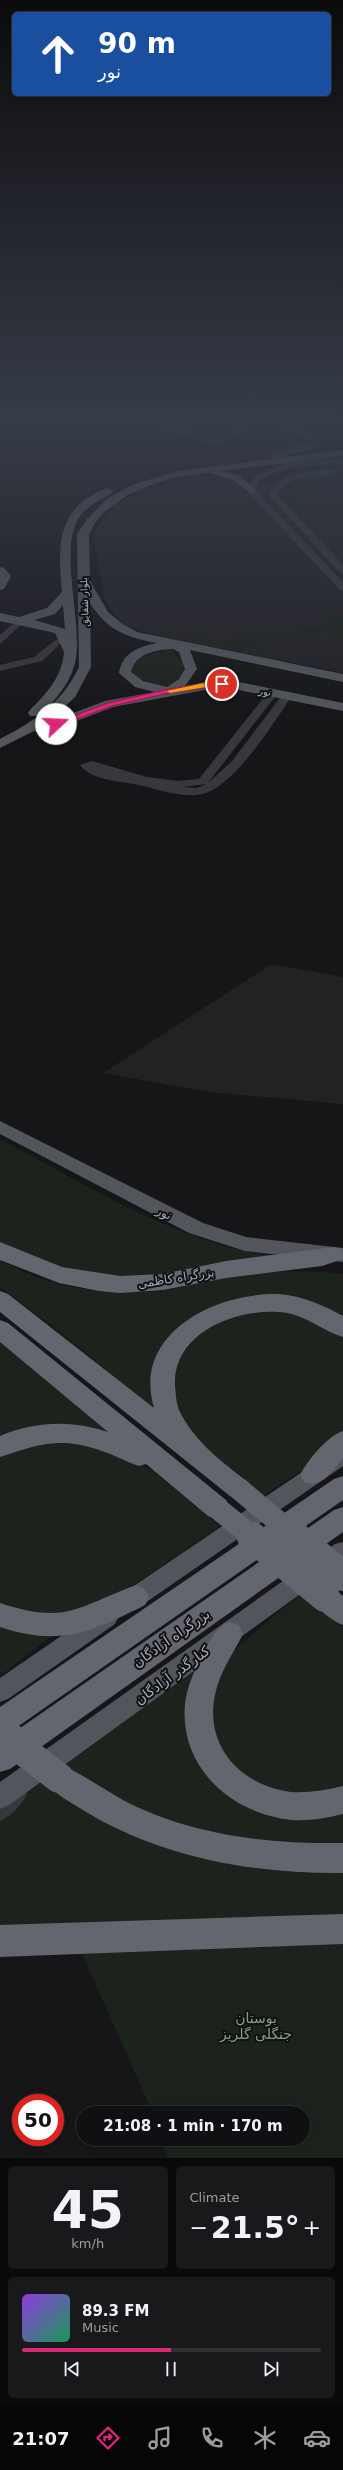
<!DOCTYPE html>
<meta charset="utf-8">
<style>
body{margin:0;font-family:"DejaVu Sans","Noto Sans Arabic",sans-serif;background:#19191b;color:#f1f3f6;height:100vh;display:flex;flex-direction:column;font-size:15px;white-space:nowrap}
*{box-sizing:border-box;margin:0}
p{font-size:13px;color:#9c9d9f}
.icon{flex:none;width:22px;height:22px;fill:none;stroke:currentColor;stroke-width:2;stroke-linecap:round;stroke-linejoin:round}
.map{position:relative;height:2158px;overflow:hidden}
.sheet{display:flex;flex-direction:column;gap:8px;padding:8px;background:#09090a;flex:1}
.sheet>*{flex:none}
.banner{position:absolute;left:12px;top:12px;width:319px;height:84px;border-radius:6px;box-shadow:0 2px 10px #0003,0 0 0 1px #303032;background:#1a4fa0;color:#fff;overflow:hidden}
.speed{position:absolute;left:12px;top:2094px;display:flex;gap:8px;font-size:20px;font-weight:700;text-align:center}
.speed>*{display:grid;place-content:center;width:52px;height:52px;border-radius:50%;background:#101012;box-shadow:0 2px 10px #0003,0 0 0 1px #303032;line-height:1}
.speed .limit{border:6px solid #d22;background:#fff;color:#111}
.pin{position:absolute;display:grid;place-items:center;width:34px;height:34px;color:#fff;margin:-17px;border:2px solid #fff;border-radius:50%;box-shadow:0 1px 4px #0007}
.me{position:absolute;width:44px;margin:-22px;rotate:70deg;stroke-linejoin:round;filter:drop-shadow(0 0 3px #0008)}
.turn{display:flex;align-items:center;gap:14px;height:84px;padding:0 20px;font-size:18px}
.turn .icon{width:52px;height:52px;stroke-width:2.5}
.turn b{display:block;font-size:28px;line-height:34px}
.big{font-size:30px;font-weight:700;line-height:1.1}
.sheet .widget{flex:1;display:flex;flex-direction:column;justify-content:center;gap:6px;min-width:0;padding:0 14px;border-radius:6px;background:#19191b}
.sheet .dial{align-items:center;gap:0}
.dial b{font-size:52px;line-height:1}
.song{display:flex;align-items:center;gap:12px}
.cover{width:48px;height:48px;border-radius:6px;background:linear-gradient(135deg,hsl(270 70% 55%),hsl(150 70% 35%))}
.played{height:4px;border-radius:2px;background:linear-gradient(90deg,#db2777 50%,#303032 50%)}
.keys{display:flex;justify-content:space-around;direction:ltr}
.heat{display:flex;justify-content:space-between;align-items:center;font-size:22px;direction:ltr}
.sheet .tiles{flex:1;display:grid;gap:8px;grid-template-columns:1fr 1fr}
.widget:last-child{grid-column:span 2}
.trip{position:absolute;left:76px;top:2106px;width:234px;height:40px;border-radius:20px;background:#101012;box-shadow:0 2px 10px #0003,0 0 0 1px #303032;font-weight:700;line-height:40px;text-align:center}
.tab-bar{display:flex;height:64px;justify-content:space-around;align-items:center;background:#060607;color:#9c9d9f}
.tab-bar .icon{width:28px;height:28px}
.tab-bar .current{color:#db2777}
.tab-bar b{font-size:18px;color:#f1f3f6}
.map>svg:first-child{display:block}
.built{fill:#222225}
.green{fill:#1c231d}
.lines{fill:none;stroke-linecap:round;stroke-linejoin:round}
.minor{fill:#37383d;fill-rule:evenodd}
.major{fill:#53555c;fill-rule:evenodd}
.highway{fill:#63666e;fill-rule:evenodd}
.highway-bridge-far1{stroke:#63666e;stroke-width:22}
.highway-bridge{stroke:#63666e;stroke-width:30}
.route{fill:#db2777;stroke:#8e194d}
.slow{fill:#f59e0b}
.labels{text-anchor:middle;stroke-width:4;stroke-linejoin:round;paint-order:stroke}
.far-street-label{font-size:10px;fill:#a8adb8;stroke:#111113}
.street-label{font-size:12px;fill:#a8adb8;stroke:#111113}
.near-street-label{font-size:14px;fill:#a8adb8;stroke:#111113}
.near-park-label{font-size:14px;fill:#7fa381;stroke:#111113}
</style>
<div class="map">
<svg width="343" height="2158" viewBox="0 0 343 2158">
<rect width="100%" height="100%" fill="#161618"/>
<!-- built -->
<path class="built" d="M210,475L232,480L242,487L343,475V673L145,633L120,623L105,600L93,536L102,519L118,502L151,489L180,480Z
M272,964L343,977V1104L209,1092L103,1073Z"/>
<!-- green -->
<path class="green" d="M343,463V468L294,474L286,472Z
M343,473V479L324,481L327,486L311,489L301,494V500L290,502L314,527L325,525L326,527L319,530L310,529L278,494C283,475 326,475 343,473Z
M343,615V641L333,630L283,638L279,634L328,626L323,620Z
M161,634L181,640L204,637L210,643L272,636L275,640L238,646L243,652L289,661L287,664L157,636Z
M170,649L185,663L182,675L167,688L140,679L132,672V663L140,657Z
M0,1139C78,1180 163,1234 250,1252C271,1256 293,1256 314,1257L158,1279L77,1275L0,1242Z
M0,1260C54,1290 106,1296 167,1290C179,1289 192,1283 205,1281C255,1273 292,1268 343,1274V1323L245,1298L166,1348L173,1432C120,1378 61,1332 0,1287Z
M291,1309L343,1333V1433L311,1464L259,1499L176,1419L170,1372L187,1340L244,1310Z
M0,1338L130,1446L108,1434L0,1441Z
M74,1439L129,1457L154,1472L220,1526L129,1588L64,1620L0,1607V1454L7,1450Z
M300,1594L343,1626V1794L289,1802L228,1768L206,1712L209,1696L234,1650Z
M0,1621L57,1632L0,1676Z
M201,1662L215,1777L343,1807V1852H288L147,1820L52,1766Z
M44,1776L86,1804L343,1867V1922L0,1934V1817Z
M343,1939V2158H167L161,2139H303V2113H153L79,1947Z"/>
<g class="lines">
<!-- minor -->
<path class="minor" d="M137,421C150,420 161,427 174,428C182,429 193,421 204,421L183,431L214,440C226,434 241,424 254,421C275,416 303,429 320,439L321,444L315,448L273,459L269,456L270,454L313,442L264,422L215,445Z
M343,458V464C324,465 256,466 256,491L343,582V591L340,590L248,492C248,461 320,460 343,458Z
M334,469L338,472L337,474C315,479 291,472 277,494L343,565V574L340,573L268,494C283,471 308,471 334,469Z
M21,617L24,618V622L0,644V635Z
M57,639L62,642L42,661L0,671V665L34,657Z
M273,690L278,693L207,784L232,761L283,694L287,693L292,696C273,723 232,792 197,795C176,797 155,788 134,784C118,781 91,780 80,765L92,761L147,777L178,781L199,779L269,691ZM207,784L197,788L183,787Z
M17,1784L24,1787L27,1794C22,1805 11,1816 0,1821V1797L10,1787Z"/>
<!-- major -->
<path class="major" d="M343,450V456L221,471L241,476L257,492L252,495L233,480L209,473L177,477L153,484L126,496L103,513L95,523L89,534L90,581L108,612L121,623L137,632L343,674V682L190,650L197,669L185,686L215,680L234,681L343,703V711L234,689L215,688L113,707L45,733L40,734L34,731L0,748V739C35,721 62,703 79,667L77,534L87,519L107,499L132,485L177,471ZM90,603C108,631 126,637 157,643C138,647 122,653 119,673L135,687L155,692L105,701L47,723L75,697L91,667ZM173,649L179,652L185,669L179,679L167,687L143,681L131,672C135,653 156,650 173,649Z
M108,488L113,491L112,493C101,499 88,506 80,516C58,545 82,620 76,658C72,682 56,699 40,716H30L28,713L30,710C47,693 62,677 64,652L55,633L0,621V613L19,617L47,608L62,592C59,558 55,521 86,499C93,495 100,490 108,488ZM63,605L65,629L34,620L55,614Z
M0,567L4,568L11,576L4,589L0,590Z
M0,1121L203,1223L246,1237L343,1248V1262L245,1251L189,1233L0,1134Z
M343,1446V1466L135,1610L127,1613L119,1610L116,1603L119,1596L336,1449Z
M343,1542V1563L9,1805L0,1809V1782L335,1544Z
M107,1607L115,1610L118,1617L115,1624L8,1699L0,1702V1678L99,1610Z"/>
<!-- highway -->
<path class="highway" d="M0,1242L62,1267L120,1276L163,1274L226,1261L334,1247L342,1249L343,1259L322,1266L226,1278L163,1290L120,1293L99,1291L59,1283L0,1260Z
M0,1291L8,1294L154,1408C132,1334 214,1293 277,1294C300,1295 323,1305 343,1316V1337C320,1330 304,1313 278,1312C235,1309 172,1333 175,1386C176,1395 176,1404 180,1412C195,1442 222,1462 248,1482L252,1489L248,1496L239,1499L230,1496L0,1312Z
M0,1320L8,1323L226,1500L230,1508L226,1516L217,1519L208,1516L146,1464L139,1466C126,1462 115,1455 102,1451C62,1436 38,1444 0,1457V1436C36,1421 72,1420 108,1432L0,1342Z
M343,1431V1458C332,1471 323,1489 304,1482L300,1475C308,1460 327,1436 343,1431Z
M343,1476V1500L10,1732L0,1736V1707L334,1479Z
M343,1507V1532L10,1769L0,1772V1742L334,1510Z
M136,1585L145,1589L149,1597L145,1605C91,1632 61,1647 0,1627V1603C67,1625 77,1607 136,1585Z
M325,1585L334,1589L343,1596V1625C330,1620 318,1610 312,1597L316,1589Z
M229,1622L239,1625L243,1634C233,1654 219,1673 215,1695C204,1747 242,1786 291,1792C309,1793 326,1790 343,1786V1814C326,1818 310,1821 292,1820C232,1814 179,1768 185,1704C187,1687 194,1671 202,1656C209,1643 215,1627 229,1622Z
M59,1764C88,1776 114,1798 144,1810C206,1837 276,1844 343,1843V1873C251,1874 157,1857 78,1807C65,1799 51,1792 45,1778L49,1768Z
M343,1914V1944L0,1957V1925Z"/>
<!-- highway-bridge-far1 -->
<path class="highway-bridge-far1" d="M239,1489L298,1538
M217,1508L254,1538"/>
<!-- highway-bridge -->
<path class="highway-bridge" d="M252,1537L325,1597
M296,1537L343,1576
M0,1728L24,1751L59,1778"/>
</g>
<!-- sky -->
<linearGradient id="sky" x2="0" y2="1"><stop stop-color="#0c0c0d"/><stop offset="0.58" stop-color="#363c48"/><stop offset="1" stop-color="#363c48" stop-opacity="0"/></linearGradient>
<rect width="343" height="723" fill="url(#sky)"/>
<!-- route -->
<path class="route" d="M222,681L224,685L169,693L112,706L58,726L52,724L108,703L169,689Z"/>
<!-- slow -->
<path class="slow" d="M204,683L206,687L170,693L167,691Z"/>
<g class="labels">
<!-- far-street labels -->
<g class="far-street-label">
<text transform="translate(84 602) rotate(-92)" y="4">بلوار شقایق</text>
<text transform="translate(265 691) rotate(11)" y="4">نور</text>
</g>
<!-- street labels -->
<g class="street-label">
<text transform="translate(164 1213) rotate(26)" y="4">نور</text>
<text transform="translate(176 1278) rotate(-9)" y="4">بزرگراه کاظمی</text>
</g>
<!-- near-street labels -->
<g class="near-street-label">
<text transform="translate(171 1638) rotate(-35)" y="5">بزرگراه آزادگان</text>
<text transform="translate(172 1675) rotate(-36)" y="5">کنارگذر آزادگان</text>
</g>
<!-- near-park labels -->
<g class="near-park-label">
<text x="256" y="2023">بوستان<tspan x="256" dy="16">جنگلی گلریز</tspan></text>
</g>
</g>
</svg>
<div class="speed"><div class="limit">50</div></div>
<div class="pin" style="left:222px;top:684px;background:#d93025"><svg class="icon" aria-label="arrive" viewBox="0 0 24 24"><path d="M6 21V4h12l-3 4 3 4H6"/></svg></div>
<svg class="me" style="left:56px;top:724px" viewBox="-20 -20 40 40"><circle r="19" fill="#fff"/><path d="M0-13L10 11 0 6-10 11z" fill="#db2777"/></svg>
<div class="trip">21:08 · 1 min · 170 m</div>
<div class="banner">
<div class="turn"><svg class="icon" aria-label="ahead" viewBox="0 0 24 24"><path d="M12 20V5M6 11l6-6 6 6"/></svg><div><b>90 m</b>نور</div></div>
</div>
</div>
<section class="sheet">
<div class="tiles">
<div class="widget dial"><b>45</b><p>km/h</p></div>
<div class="widget"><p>Climate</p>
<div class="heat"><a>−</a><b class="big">21.5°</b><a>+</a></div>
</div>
<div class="widget">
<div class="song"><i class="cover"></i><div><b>89.3 FM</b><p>Music</p></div></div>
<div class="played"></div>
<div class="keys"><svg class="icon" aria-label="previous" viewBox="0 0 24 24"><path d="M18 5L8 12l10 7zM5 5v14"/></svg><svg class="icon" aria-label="pause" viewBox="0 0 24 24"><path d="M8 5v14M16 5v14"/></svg><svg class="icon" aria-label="next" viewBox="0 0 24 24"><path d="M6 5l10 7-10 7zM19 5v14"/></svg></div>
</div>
</div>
</section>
<nav class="tab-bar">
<b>21:07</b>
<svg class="icon current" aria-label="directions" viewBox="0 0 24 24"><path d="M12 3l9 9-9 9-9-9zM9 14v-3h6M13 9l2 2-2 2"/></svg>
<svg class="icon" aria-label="music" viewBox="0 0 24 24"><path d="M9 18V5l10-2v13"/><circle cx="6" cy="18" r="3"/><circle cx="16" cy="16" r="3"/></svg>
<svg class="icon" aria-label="phone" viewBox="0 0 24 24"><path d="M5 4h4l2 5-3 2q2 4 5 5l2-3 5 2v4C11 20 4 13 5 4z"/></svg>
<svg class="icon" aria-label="climate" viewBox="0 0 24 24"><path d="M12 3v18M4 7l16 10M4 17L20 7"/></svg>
<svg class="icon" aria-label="car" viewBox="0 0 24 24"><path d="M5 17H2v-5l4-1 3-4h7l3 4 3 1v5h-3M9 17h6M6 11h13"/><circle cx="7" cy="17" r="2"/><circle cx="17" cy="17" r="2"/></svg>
</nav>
